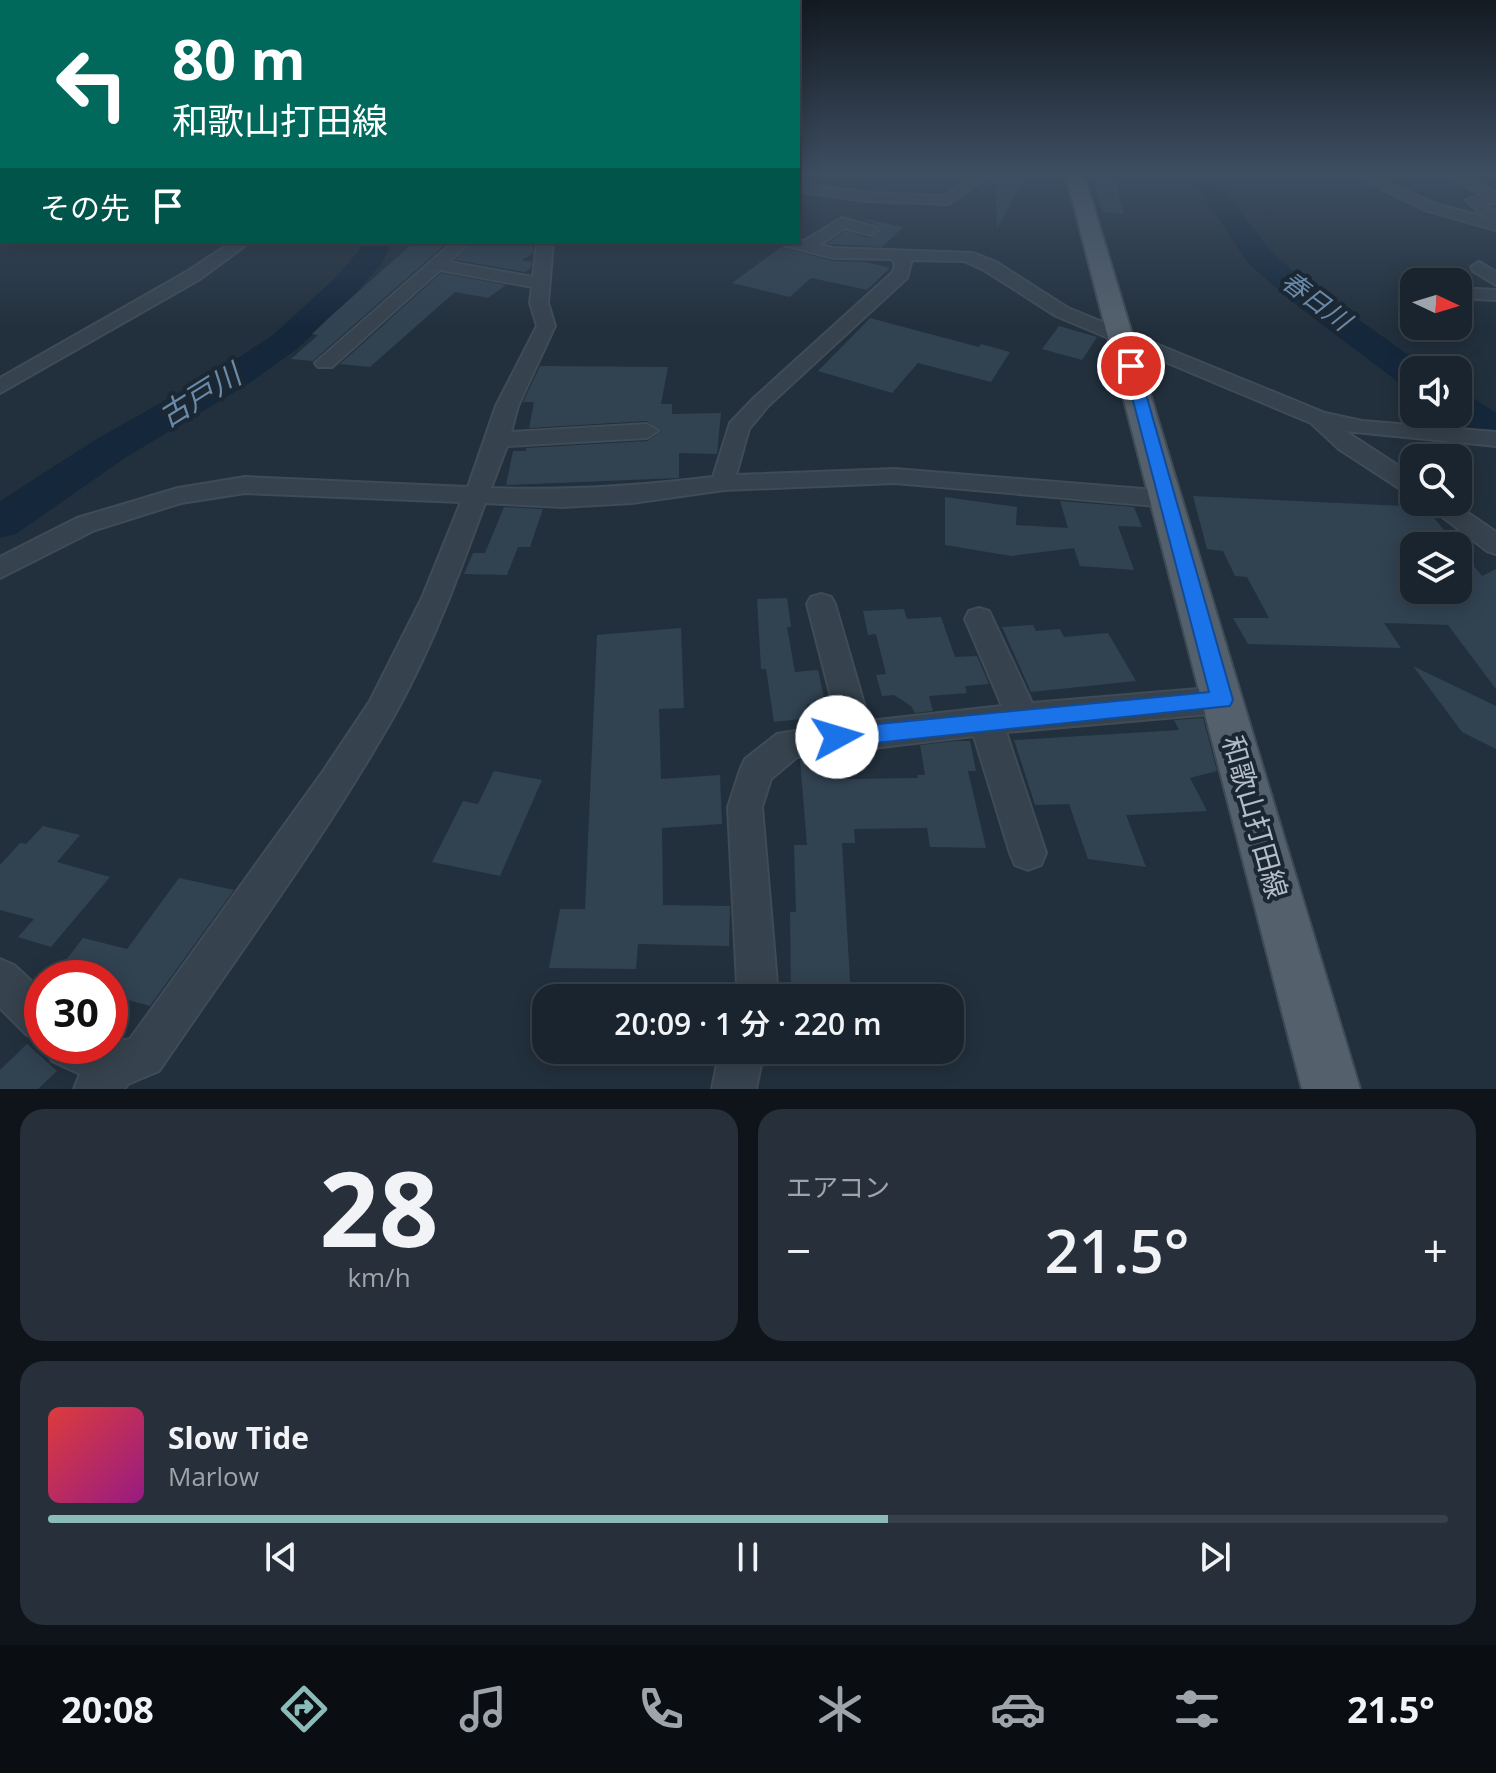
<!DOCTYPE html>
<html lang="ja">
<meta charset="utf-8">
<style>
body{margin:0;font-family:"Open Sans","Noto Sans JP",sans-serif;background:#27303a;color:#f1f3f6;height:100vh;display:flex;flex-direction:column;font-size:30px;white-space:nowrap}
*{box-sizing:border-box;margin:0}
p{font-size:26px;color:#9fa4aa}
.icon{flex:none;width:44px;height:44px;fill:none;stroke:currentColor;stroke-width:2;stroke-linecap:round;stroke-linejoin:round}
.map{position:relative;height:1089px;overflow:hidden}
.side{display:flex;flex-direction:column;gap:20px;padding:20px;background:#0e1419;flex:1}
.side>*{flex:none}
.top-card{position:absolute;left:0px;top:0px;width:800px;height:244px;box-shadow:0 4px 20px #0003,0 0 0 2px #38414a;background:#00695c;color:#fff;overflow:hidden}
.needle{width:52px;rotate:94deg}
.tools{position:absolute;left:1400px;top:268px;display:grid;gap:16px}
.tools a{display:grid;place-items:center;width:72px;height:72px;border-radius:16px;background:#1a242e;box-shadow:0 4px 20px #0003,0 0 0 2px #38414a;font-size:40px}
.speed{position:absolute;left:24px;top:960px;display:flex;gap:16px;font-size:40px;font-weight:700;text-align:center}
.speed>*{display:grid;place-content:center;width:104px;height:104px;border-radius:50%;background:#1a242e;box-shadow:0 4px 20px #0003,0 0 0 2px #38414a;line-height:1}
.speed .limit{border:12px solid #d22;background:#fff;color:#111}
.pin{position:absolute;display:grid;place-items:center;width:68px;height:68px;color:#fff;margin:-34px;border:4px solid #fff;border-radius:50%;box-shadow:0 2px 8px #0007}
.me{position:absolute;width:88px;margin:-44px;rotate:84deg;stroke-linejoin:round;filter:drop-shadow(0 0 6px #0008)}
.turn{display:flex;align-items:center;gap:28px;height:168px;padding:0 40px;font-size:36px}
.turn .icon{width:104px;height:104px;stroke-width:2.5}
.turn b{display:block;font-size:56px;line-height:68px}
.then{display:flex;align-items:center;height:76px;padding:0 40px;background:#0003;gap:16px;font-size:30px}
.big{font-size:60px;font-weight:600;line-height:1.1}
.side .card{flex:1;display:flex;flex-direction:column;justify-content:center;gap:12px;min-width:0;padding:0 28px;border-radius:24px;background:#27303a}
.side .dial{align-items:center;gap:0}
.dial b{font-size:104px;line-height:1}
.song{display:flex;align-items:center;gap:24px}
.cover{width:96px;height:96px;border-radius:12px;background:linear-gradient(135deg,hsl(0 70% 55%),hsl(310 70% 35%))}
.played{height:8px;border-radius:4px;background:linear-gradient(90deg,#8bbbb9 60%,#38414a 60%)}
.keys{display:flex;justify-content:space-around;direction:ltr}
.heat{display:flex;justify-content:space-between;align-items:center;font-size:44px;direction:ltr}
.side .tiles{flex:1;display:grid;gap:20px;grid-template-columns:1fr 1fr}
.card:last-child{grid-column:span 2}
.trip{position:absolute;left:532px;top:984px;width:432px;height:80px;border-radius:24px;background:#1a242e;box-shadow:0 4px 20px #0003,0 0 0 2px #38414a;font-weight:600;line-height:80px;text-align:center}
.dock{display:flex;height:128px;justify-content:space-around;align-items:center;background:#0a0e12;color:#9fa4aa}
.dock .icon{width:56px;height:56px}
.dock .current{color:#8bbbb9}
.dock b{font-size:36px;color:#f1f3f6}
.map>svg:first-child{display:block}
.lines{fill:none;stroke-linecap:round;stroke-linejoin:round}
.river{fill:#15283b;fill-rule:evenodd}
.building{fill:#314251;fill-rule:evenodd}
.minor-casing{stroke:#3f4b56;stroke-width:4}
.major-casing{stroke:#3f4b56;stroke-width:4}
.minor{fill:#36424d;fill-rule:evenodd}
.major{fill:#54616d;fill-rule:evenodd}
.route{fill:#1a73e8;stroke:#114b97;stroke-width:2}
.labels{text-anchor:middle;stroke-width:8;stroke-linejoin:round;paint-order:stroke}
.far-water-label{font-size:26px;font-style:italic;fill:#698aa9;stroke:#1b2732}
.street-label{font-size:28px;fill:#b2bdc8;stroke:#1b2732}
.water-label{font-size:30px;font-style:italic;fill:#698aa9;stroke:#1b2732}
</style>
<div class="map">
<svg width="1496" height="1089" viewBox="0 0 1496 1089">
<rect width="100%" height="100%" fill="#22303d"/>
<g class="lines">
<!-- river -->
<path class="river" d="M1189,175H1214L1270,251L1314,288L1427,368L1414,370V387L1401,384L1292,302L1248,263Z
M362,242H392L383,261L356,293L297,349L248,384L125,458L16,534L0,538V501L95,440L222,368L273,335L334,279L358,252Z
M1458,393L1472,397L1496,413V443L1482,440L1445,414H1458Z"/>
</g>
<!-- building -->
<path class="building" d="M995,175L1026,177L997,228Z
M1093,175H1114L1124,214L1102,212Z
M856,217L904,227L882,247L827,244L845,231L869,238L881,230L876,224Z
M414,242H448L313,361L291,359L318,335L312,334L332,315Z
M473,242H511L533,246V253L522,260L532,262L531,268L525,272L455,260Z
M781,247L832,261L866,262L890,268L867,290L811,278L790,297L732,283Z
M441,273L506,285L488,298L455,292L370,367L340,364Z
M870,318L979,347L981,344L1010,352L991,382L918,363L892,393L818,371Z
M1059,326L1097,337L1082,360L1042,349Z
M540,366L668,367L661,404H672V414L721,413L717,454L679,453V478L506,485L513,451H526V448L647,441L661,432L647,421L529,428L534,402H523Z
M1193,496L1425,507L1482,576L1496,569V689L1448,625L1384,623L1401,648L1248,644L1233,618H1269L1247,577L1235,576L1223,551L1207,549ZM1414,546H1458V590H1414Z
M945,497L1017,507L1016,525L1068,528L1060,501L1134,507L1142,527L1118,526L1134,570L1080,566L1074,548L1011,556L945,545Z
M504,507L543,509L530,547H518L507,575L464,574L473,553H485Z
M787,598L791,627H787L795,672L818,670L825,702L807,704L810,718L774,722L766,669H761L757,599Z
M904,609L907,619L941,617L955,657L977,656L989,684L965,686L967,693L929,696L933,711L915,713L911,706L894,695L882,696L876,675L886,674L876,634L868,635L863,611Z
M1033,625L1036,631L1060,629L1064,637L1108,633L1136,681L1031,692L1002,627Z
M681,628L684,708L659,709L661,779L720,775L722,824L662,828L663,905L730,906L729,946L638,944L636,969L549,968L560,909H585L597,635Z
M1413,666L1496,706V749L1462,732Z
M1203,718L1217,771L1190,778L1207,811L1126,815L1146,867L1088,859L1069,804L1035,805L1014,740L1179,730L1174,720Z
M956,741H970L976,771H968L986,848L930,847L927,828L854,829L855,843H842L851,998H791L790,912H796L794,845H807L800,760L843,759L845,779L918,778L917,775H925L920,745Z
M494,771L542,780L500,876L432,862L463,801L478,804Z
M43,826L80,835L57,862L110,877L51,947L18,937L34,919L0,910V865L20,843L26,844Z
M179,878L234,890L150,1006L110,995V978H52L83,938L127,949Z
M27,1044L57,1071L38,1089H0V1070Z"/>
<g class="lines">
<defs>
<path id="minor" d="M976,175H992L948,204L866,201L798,191V183L866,193L945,196Z
M1353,175H1371L1435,204L1485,217L1466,200L1482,195L1445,175H1462L1496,192V203L1486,204L1496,212V230L1425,210Z
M842,218L875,227L878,230L870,235L844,228L820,245L833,248L973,253L996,262L1068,308L1325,413L1362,421L1496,432V446L1345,431L1414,476V495L1405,492L1339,449L1311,423L1056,316L984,270L964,261L909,260L911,263L907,278L768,406L749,429L736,475L895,469L1168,491L1177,493L1180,499L1177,505L1168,507L895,483L724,490L632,503L562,507L485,503C458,577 430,653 391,721C322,842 237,956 159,1071L128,1084L124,1089H74L80,1074L52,1061L45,1046H110V1043L130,1039L322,773L370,701L422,598L461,502L245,493L181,503L95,530L0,578V557L77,518L178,488L245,477L468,487L496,406L537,326L530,303L532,287L440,270L332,367H318L315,363L453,242H470L449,262L533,277L537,242H553L548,303L555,326L518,406L511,432L647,424L658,431L647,438L507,446L491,488C566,491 638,486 713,477L730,423L754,398L893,272L895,263L891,259L833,258L783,245L781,242L804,241Z
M232,242H250L200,279L0,393V378L188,271Z
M1479,262L1496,272V285L1473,271L1471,267Z
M1458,288L1496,290V300L1458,298Z
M1423,502H1452L1496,532V554L1487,551Z
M821,594L831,597L835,604L869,721L1002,706L965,619L969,611L979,608L989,611L1032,703L1222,687L1233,691L1238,700L1233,709L1222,713L1006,732L1046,853L1041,865L1028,870L1015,865L1010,853L974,736L797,757L771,779L762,807L777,984L774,998H732L737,984L728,807L740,770L745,759L777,734L838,724L807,604L811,597Z
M0,959L14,965L42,991V1041L27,1035L0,1008Z
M720,1050H764L756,1089H712Z"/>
<path id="major" d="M1066,175H1084L1360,1089H1302Z"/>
</defs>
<!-- minor casing -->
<use href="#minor" class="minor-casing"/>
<!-- major casing -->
<use href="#major" class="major-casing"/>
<!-- minor -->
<use href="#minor" class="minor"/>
<!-- major -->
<use href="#major" class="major"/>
</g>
<!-- sky -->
<linearGradient id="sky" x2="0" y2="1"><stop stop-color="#131a22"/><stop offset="0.53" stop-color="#3e4e62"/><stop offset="1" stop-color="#3e4e62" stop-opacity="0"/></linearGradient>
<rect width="1496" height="328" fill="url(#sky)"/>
<!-- route -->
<path class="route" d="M1131,362L1138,366L1233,700L1230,706L837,747L829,744L826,737L829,731L837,728L1209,692L1124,366Z"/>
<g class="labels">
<!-- far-water labels -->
<g class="far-water-label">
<text transform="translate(1316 301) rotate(37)" y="9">春日川</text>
</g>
<!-- street labels -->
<g class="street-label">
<text transform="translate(1255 817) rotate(74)" y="10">和歌山打田線</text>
</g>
<!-- water labels -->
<g class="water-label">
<text transform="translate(200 396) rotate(-32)" y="10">古戸川</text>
</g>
</g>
</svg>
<div class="tools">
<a><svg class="needle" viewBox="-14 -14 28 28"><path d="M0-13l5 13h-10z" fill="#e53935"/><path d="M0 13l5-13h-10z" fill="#9fa4aa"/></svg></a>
<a><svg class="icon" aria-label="sound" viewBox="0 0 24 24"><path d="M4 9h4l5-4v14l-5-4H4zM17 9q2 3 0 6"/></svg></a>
<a><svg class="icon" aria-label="search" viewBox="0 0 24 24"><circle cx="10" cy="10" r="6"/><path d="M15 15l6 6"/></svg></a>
<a><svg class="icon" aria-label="layers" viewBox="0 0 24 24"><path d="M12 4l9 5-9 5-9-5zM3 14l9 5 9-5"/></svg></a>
</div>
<div class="speed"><div class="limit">30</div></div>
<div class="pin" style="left:1131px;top:366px;background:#d93025"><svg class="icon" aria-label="arrive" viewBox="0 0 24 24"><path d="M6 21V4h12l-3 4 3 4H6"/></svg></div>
<svg class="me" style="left:837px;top:737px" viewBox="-20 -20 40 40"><circle r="19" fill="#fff"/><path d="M0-13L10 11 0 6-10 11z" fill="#1a73e8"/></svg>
<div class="trip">20:09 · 1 分 · 220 m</div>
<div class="top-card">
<div class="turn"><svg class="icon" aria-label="left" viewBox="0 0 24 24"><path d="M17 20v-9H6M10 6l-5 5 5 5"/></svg><div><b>80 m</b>和歌山打田線</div></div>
<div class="then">その先<svg class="icon" aria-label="arrive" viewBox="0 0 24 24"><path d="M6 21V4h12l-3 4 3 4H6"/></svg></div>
</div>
</div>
<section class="side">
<div class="tiles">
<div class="card dial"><b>28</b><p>km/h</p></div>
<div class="card"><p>エアコン</p>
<div class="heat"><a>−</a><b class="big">21.5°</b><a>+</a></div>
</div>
<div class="card">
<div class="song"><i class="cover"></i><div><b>Slow Tide</b><p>Marlow</p></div></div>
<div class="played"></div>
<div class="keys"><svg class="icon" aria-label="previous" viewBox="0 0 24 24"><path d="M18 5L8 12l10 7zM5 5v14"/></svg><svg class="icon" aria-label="pause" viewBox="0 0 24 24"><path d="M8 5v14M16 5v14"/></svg><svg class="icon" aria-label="next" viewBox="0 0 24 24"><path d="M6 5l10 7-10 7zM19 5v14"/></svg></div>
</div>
</div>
</section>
<nav class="dock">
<b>20:08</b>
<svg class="icon current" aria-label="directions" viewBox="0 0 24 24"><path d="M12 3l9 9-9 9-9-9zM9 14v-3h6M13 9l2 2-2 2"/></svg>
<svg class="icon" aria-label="music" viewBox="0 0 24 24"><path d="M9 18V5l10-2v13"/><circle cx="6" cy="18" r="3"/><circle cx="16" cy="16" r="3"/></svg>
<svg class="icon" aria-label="phone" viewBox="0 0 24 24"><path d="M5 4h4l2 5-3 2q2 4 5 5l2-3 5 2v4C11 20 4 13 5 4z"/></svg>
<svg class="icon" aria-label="climate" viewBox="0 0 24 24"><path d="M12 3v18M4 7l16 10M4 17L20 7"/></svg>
<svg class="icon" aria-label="car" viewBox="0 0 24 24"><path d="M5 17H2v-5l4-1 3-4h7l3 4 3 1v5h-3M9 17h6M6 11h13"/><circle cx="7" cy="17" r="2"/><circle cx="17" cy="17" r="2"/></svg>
<svg class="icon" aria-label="filters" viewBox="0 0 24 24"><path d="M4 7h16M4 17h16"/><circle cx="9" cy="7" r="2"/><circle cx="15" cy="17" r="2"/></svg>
<b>21.5°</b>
</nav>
